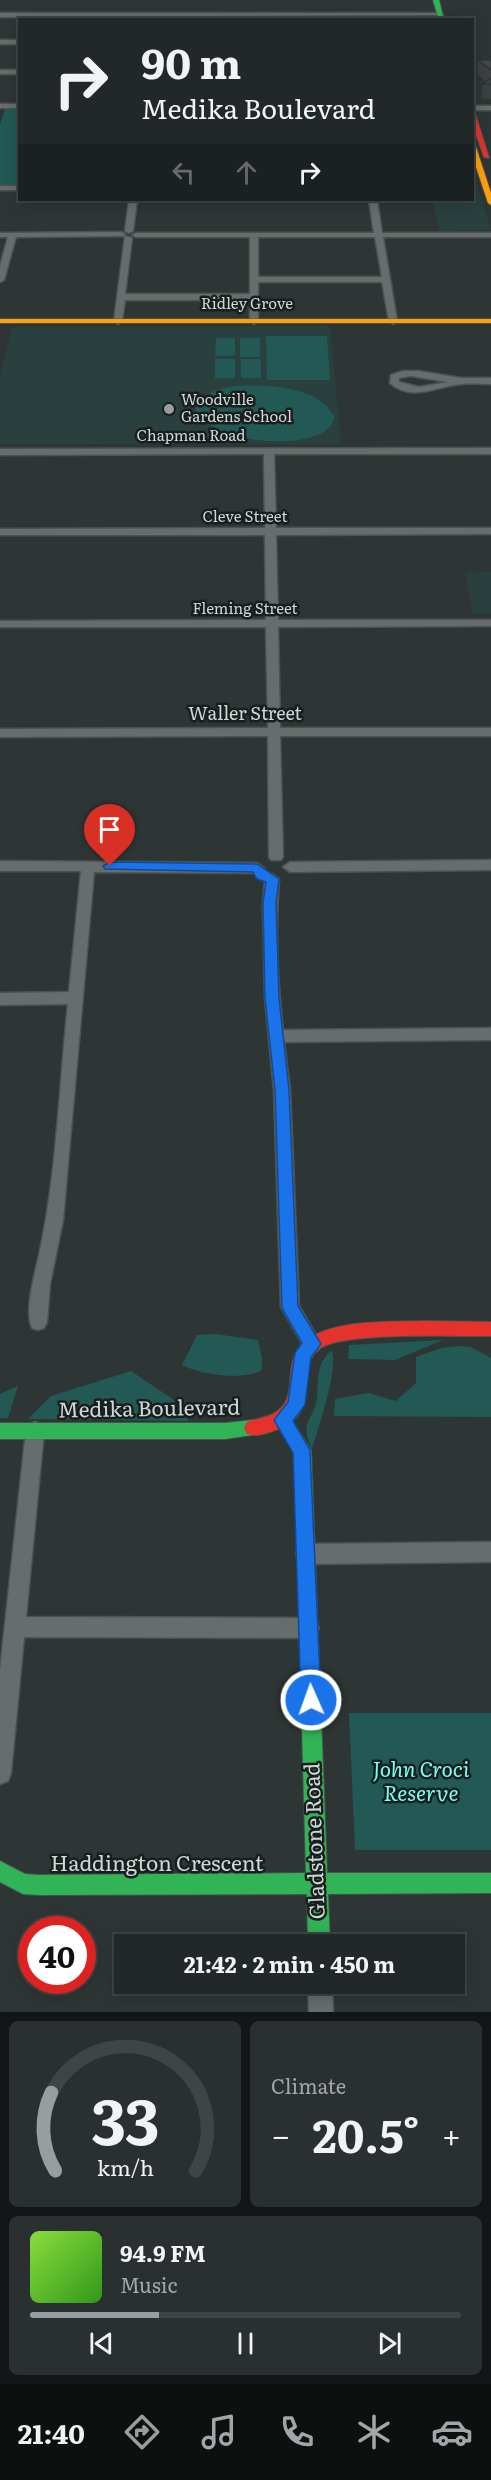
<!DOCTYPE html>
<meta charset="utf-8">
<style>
body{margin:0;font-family:Literata,serif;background:#2a3030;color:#f1f3f6;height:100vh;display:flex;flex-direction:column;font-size:22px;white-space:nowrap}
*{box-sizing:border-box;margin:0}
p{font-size:20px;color:#a2a6a8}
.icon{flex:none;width:33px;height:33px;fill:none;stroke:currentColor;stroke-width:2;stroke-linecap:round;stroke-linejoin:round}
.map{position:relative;height:2012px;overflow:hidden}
.sheet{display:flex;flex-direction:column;gap:9px;padding:9px;background:#131616;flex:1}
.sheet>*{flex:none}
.hud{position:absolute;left:18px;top:18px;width:456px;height:183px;border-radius:0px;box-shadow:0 3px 15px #0003,0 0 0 2px #3f4445;background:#222828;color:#f1f3f6;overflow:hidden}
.speed{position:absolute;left:18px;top:1916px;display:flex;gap:12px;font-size:30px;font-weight:700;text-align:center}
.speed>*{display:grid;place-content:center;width:78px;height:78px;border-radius:50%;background:#222828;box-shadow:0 3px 15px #0003,0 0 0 2px #3f4445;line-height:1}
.speed .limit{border:9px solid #d22;background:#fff;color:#111}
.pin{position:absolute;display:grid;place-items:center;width:51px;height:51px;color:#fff;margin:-62px -26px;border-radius:50% 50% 50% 0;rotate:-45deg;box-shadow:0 0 6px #0007}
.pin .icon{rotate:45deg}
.me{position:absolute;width:66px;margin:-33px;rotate:358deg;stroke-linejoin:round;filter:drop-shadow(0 0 4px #0008)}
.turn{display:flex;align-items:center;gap:21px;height:126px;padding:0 24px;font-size:27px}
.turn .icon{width:78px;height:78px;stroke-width:2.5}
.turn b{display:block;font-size:42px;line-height:51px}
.lanes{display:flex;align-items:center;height:57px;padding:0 24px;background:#0003;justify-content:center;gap:30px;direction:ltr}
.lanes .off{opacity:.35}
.big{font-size:45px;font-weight:700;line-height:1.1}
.sheet .card{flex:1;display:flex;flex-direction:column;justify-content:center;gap:9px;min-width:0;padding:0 21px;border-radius:9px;background:#2a3030}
.sheet .dial{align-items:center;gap:0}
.dial svg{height:156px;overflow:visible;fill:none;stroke:#3f4445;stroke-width:7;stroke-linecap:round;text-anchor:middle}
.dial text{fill:#f1f3f6;stroke:none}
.song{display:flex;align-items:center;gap:18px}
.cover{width:72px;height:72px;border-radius:9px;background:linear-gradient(135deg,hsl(90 70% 55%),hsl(110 70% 35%))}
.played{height:6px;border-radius:3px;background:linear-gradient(90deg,#969f9e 30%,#3f4445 30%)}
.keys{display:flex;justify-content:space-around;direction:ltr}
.heat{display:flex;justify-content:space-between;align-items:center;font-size:33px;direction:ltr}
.sheet .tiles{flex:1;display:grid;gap:9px;grid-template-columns:1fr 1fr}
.card:last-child{grid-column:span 2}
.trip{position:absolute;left:114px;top:1934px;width:351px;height:60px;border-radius:0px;background:#222828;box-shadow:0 3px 15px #0003,0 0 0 2px #3f4445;font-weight:700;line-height:60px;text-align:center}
.tab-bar{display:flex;height:96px;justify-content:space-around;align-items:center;background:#0e1010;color:#a2a6a8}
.tab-bar .icon{width:42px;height:42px}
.tab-bar .active{color:#969f9e}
.tab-bar b{font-size:27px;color:#f1f3f6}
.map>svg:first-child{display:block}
.built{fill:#2a403e}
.green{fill:#225954}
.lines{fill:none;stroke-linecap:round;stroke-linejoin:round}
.street-casing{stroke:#4b5251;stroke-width:3}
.fast-casing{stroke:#4b5251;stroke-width:2}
.slow-casing{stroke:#4b5251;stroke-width:2}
.jam-casing{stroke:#4b5251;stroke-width:2}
.street{fill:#666d6c;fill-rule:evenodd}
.fast{fill:#30b455;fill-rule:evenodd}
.slow{fill:#ff9f0a;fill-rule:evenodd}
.jam{fill:#e5322d;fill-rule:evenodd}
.wall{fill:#3b4040}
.building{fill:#454b4b;stroke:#303434;stroke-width:1.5}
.route{fill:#1a73e8;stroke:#114b97;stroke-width:1.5}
.poi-dot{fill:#969f9e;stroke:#181f1e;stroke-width:2}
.labels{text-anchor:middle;stroke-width:5;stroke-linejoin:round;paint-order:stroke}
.far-street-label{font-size:15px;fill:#ced8d6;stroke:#181f1e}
.far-poi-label{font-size:15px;fill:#ced8d6;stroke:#181f1e;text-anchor:start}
.street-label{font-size:18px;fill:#ced8d6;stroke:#181f1e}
.near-street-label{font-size:21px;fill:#ced8d6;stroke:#181f1e}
.near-park-label{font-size:21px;font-style:italic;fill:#77fff2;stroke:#181f1e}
</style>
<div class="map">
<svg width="491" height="2012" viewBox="0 0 491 2012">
<rect width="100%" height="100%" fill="#2e3635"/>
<!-- built -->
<path class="built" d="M473,171L491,230L440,231L432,200H472Z
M330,326L341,444H0V374L12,327Z
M491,572V613H473L465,573Z"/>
<!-- green -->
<path class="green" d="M5,109H19V185H0V125Z
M266,336H327L330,380H267Z
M216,338H235V356H215Z
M240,338H260V357H240Z
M215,359H235V378H215Z
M241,359H261V378H241Z
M272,386C297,390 320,393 334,416C334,453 214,448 195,410C206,382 247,385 272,386Z
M215,1334L258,1340L262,1358V1370C245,1381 201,1375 182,1365L197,1335Z
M443,1340L395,1360L348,1359L349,1345Z
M459,1346L471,1347L491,1358V1417L334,1416L335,1399L368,1393L396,1401L416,1383V1357L441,1348Z
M332,1350C338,1373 319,1425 312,1449C298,1421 314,1421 317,1398C319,1378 315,1365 332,1350Z
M131,1371L174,1400L189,1421L28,1419L51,1396Z
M18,1386L8,1418H0V1394Z
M349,1713H491V1850H355Z"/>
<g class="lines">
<defs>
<path id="street" d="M0,13H440L443,15L0,17Z
M0,40H20V44H0Z
M0,70H20V74H0Z
M0,104H20V108H0Z
M472,106H491V110H472Z
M0,186H20V190H0Z
M129,200H137L133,231L129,233L125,231Z
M369,200H377L382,233H491V237H383L397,321L393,324L389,321L382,282H258V321L254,324L250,321V300H125L122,321L118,324L114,321L125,236L132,238L125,294H250V237H136L132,235L136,233H374ZM258,237H375L382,277H258Z
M121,232L125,234L124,236L16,237L4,280L0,282V266L8,237H0V233Z
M403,371H419L461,378H491V384C482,384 472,383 463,384C438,385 413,403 390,383L391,375ZM411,376L448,382L419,387L399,382V378Z
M491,448V454H274L276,528H491V534L276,535L278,620H491V626L278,627L280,728H491V736H280L283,857L281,860H271L269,857L268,736L0,737V729L268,728L266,627H0V621L266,620L265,535H0V529L265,528L264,454L0,455V449Z
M491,860V870L290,872L283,867L290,862Z
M0,861L257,863L264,868L257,873L94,872L63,1220L50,1284L47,1322L44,1328L38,1330L32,1328C24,1311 35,1274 39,1255C57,1174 59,1087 68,1004L0,1005V993L69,992L81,871H0Z
M272,874L279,879C275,929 277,980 283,1030L491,1028V1040L284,1042L290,1090L299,1306L321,1344L318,1350L312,1352L306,1350L281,1307L274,1090L265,998L263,903L265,879Z
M35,1422L42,1425L44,1431L26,1617L309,1618L316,1621L319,1628L316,1635L309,1638L24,1637L11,1773L8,1781L0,1784V1670L26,1431L28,1425Z
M491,1542V1562L306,1564L299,1561L296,1554L299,1547L306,1544Z
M308,1983H332L333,2012H309Z"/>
<path id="fast" d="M433,0H439L444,20H439Z
M282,1412L288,1414L311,1450L327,1873H491V1893L328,1894L330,1944H308L307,1894L39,1895L23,1894L0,1882V1861L25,1874L39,1875L306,1873L295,1473L294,1452L274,1420L276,1414Z
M253,1420L259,1422L262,1428L259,1434L225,1439H0V1423H225Z"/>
<path id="slow" d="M472,142L475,144L491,193V205L488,203L472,155Z
M3,319H491V323H0V319Z"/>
<path id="jam" d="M472,111L475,113L489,158L484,157L472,123Z
M425,1321L491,1322V1336C457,1337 343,1331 319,1349C292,1370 325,1416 273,1431C265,1434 256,1437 247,1434L244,1428L247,1422C255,1419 265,1418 273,1414C299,1401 284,1370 298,1349C319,1318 392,1322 425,1321Z"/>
</defs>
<!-- street casing -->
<use href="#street" class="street-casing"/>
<!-- fast casing -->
<use href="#fast" class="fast-casing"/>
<!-- slow casing -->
<use href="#slow" class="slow-casing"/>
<!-- jam casing -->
<use href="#jam" class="jam-casing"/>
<!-- street -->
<use href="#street" class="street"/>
<!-- fast -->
<use href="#fast" class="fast"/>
<!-- slow -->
<use href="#slow" class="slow"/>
<!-- jam -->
<use href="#jam" class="jam"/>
</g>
<!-- wall -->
<path class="wall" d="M478,60H491V99L481,98L483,84L486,82L477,74Z"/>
<!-- building -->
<path class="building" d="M478,60H491V70Z
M491,78V84H483Z"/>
<!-- route -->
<path class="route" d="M110,862L257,864L279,879L276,903L279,998L289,1090L298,1306L321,1344L311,1357L305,1405L293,1421L310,1450L321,1700L318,1707L311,1710L304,1707L301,1700L293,1453L274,1420L288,1402L295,1353L302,1343L282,1308L275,1090L265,998L263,903L266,882L257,879L253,872L105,869L103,866Z"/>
<!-- markers -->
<circle class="poi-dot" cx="169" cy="409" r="6"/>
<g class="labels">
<!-- far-street labels -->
<g class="far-street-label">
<text x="247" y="309">Ridley Grove</text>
<text x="191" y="441">Chapman Road</text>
<text x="245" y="522">Cleve Street</text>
<text x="245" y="614">Fleming Street</text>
</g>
<!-- far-poi labels -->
<g class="far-poi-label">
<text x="181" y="405">Woodville<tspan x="181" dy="17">Gardens School</tspan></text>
</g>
<!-- street labels -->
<g class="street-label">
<text x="245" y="720">Waller Street</text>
</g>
<!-- near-street labels -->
<g class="near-street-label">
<text transform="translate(149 1409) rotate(-1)" y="7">Medika Boulevard</text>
<text transform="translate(315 1841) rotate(-92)" y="7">Gladstone Road</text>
<text x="157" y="1871">Haddington Crescent</text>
</g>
<!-- near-park labels -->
<g class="near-park-label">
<text x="421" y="1777">John Croci<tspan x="421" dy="24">Reserve</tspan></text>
</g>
</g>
</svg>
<div class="speed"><div class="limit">40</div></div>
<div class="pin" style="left:110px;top:866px;background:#d93025"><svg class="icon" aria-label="arrive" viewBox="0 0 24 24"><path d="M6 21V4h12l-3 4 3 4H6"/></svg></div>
<svg class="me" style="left:311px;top:1700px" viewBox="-20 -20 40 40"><circle r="17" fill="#1a73e8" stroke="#fff" stroke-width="3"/><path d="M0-11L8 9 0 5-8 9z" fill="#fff"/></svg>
<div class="trip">21:42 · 2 min · 450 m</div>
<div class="hud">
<div class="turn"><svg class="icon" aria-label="right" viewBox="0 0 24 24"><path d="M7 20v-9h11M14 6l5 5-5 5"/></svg><div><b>90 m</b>Medika Boulevard</div></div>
<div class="lanes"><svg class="icon off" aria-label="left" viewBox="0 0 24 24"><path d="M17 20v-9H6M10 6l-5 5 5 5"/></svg><svg class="icon off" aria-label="ahead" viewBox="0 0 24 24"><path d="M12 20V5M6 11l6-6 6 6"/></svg><svg class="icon" aria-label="right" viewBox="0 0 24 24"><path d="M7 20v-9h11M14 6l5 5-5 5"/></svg></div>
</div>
</div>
<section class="sheet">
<div class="tiles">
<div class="card dial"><svg viewBox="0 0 100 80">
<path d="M14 69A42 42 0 1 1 86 69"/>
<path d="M14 69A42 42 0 0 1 12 29" stroke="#969f9e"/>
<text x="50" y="56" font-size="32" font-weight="700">33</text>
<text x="50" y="72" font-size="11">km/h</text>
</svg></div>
<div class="card"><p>Climate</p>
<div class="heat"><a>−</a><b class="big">20.5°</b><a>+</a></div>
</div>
<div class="card">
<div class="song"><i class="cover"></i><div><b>94.9 FM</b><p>Music</p></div></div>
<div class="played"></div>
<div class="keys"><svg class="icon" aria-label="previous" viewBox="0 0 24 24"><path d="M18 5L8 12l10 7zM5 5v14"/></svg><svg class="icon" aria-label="pause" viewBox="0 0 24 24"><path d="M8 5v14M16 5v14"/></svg><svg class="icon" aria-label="next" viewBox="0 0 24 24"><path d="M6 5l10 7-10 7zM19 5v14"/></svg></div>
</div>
</div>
</section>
<nav class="tab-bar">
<b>21:40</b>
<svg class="icon active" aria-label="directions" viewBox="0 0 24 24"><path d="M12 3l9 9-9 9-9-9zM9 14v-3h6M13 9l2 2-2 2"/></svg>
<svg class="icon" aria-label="music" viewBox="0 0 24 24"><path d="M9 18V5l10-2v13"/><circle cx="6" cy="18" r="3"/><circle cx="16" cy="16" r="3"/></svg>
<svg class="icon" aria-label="phone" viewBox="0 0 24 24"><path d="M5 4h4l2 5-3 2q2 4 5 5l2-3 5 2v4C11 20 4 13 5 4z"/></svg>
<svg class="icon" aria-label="climate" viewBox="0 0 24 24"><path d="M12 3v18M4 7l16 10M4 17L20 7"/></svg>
<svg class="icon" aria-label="car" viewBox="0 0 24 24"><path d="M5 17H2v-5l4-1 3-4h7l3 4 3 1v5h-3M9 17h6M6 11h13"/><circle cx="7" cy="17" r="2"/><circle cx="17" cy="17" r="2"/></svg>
</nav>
